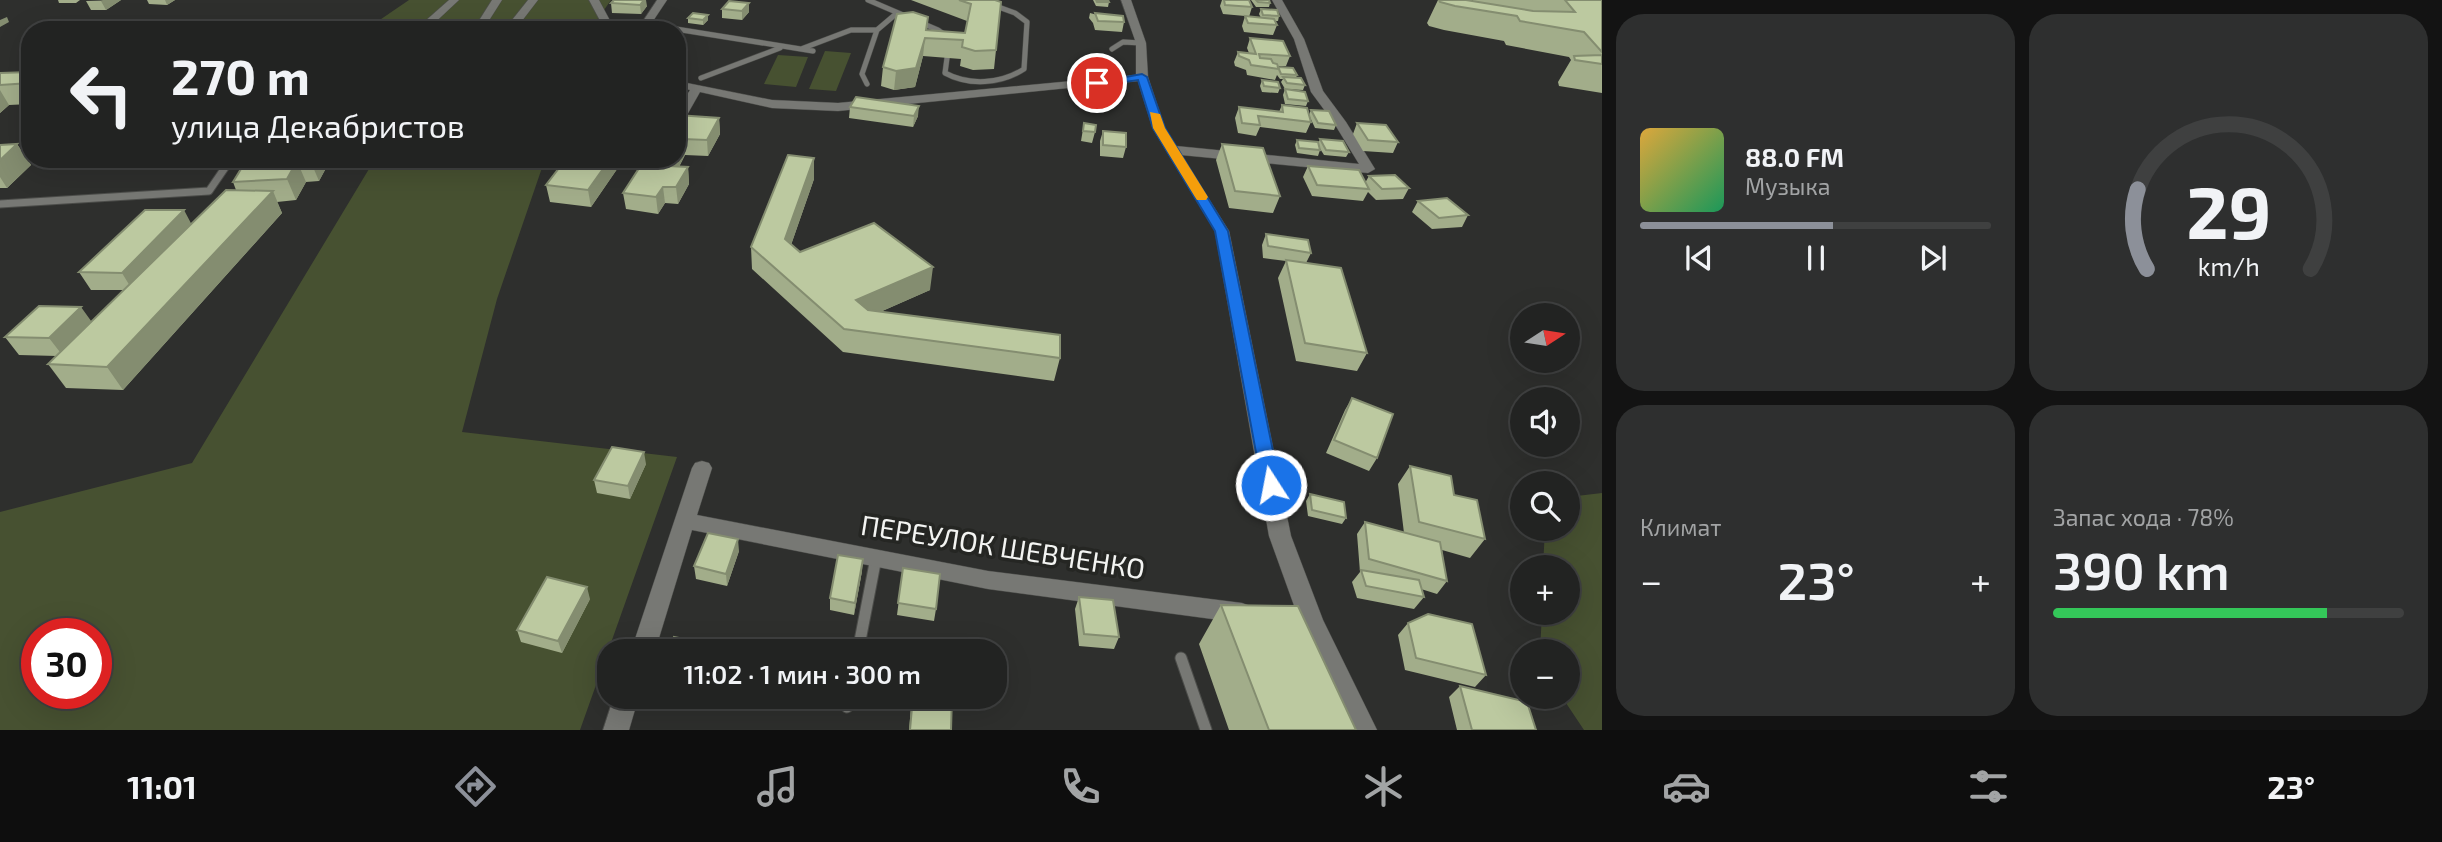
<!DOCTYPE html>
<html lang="ru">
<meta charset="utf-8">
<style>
body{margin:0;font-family:"Exo 2",sans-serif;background:#2e2f2f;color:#f1f3f6;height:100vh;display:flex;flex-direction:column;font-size:26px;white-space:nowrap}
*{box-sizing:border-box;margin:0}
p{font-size:23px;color:#a2a4a5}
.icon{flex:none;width:38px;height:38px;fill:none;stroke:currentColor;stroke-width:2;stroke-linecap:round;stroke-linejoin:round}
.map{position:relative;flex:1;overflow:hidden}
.side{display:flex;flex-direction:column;gap:14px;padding:14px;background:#131313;width:840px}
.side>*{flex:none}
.guide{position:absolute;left:21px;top:21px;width:665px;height:147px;border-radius:28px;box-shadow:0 7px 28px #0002,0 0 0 2px #3f4040;background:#222322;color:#f1f3f6;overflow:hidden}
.needle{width:46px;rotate:78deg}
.fabs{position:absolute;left:1510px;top:303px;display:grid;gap:14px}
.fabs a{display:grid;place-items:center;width:70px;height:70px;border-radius:50%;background:#222322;box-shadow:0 7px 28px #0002,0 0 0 2px #3f4040;font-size:35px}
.speed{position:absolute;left:21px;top:618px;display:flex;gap:14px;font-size:35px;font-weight:700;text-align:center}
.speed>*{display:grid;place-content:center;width:91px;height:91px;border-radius:50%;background:#222322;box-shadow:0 7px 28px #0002,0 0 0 2px #3f4040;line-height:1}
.speed .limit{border:10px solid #d22;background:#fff;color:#111}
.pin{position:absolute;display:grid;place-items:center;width:60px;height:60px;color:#fff;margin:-30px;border:4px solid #fff;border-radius:50%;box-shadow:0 2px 7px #0007}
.me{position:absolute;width:77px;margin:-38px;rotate:349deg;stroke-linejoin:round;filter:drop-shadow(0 0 5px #0008)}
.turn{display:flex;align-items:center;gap:24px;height:147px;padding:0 35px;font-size:32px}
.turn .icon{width:91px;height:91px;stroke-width:2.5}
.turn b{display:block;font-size:49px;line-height:60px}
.big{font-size:52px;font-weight:600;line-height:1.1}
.side .widget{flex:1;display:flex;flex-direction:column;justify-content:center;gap:10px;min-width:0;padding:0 24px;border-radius:28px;background:#2e2f2f}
.side .dial{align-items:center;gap:0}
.dial svg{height:182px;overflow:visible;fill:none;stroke:#3f4040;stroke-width:7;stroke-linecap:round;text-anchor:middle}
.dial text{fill:#f1f3f6;stroke:none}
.song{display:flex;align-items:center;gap:21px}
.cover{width:84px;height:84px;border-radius:10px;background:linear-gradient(135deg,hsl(40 70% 55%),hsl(150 70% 35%))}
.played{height:7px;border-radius:4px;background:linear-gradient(90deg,#8c9099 55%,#3f4040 55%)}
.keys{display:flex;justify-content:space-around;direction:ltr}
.heat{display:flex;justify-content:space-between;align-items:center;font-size:38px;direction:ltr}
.charge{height:10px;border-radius:5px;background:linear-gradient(90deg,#34c759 78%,#3f4040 0)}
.side .tiles{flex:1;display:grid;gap:14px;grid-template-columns:repeat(2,1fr)}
.trip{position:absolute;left:597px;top:639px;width:410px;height:70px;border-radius:28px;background:#222322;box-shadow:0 7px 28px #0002,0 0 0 2px #3f4040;font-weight:600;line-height:70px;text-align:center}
.dock{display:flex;height:112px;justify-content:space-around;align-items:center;background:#0e0e0e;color:#a2a4a5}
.dock .icon{width:49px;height:49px}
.dock .current{color:#8c9099}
.dock b{font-size:32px;color:#f1f3f6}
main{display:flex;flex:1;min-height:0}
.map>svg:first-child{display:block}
.green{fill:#475131;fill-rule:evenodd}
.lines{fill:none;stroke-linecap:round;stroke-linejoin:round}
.service-far2-casing{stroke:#4c4d4a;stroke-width:6}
.service-far1-casing{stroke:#4c4d4a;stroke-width:9}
.service-casing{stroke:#4c4d4a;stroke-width:13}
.minor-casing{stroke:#4c4d4a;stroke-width:1}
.service-far2{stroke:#777874;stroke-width:5}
.service-far1{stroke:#777874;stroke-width:7}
.service{stroke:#777874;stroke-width:11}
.minor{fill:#777874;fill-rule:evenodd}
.wall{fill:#a2ad8a}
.shaded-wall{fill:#848d70}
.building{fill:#bcc9a0;stroke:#848d70;stroke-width:2}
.route{fill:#1a73e8;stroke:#114b97;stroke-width:2}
.slow{fill:#f59e0b}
.labels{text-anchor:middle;stroke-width:7;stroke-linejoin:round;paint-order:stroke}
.near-street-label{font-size:28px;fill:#f3f4f2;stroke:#252623}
</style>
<main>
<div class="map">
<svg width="1602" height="730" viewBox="0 0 1602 730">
<rect width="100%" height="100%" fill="#2e2f2d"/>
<!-- green -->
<path class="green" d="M409,0H611L590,30H365Z
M825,51L851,53L836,91L809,89Z
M778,55L808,57L796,87L764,84Z
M375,159H545L497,299L462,432L677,457L580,730H0V512L192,463ZM37,634H96V693H37Z
M1602,493V730H1584L1562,697L1568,696V651H1540L1542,613L1568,612V567H1543L1545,529L1568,528V497Z"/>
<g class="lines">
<defs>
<path id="service-far2" d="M868,0L938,30L949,38
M657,26L813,51
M801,49L851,30H877
M1112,49L1123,42L1141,43
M947,58L945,73C969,86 1001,84 1024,69L1027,22L1015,13L979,0
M701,78L780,48
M867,84L862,74L877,30L897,13"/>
<path id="service-far1" d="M0,204L209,191L231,159"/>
<path id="service" d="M858,651L876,558
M1181,658L1206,730
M847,707L849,696"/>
<path id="minor" d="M449,0H459L427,30H415Z
M492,0H502L483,30H473Z
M528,0H538L515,30H504Z
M589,0H599L615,30H605Z
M657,0H667L647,30H637Z
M1121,0H1131L1146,43L1148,77L1165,129L1176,146L1359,164L1334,123L1311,92L1294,39L1272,0H1282L1304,39L1323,91L1346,122L1375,169L1368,173L1181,155L1229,231L1291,536L1323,620L1377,730H1351L1300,622L1269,536L1215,231L1153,129L1138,81L838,111L772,108L700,92L683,122L677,126V111L690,90L677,87V81L772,100L838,103L1136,75V43Z
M702,461L709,463L712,468L697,515L988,571L1242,603L1250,606L1253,613L1250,620L1242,623L988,589L692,530L655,651H631L692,468L695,463Z
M614,696H639L629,730H603Z"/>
</defs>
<!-- service-far2 casing -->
<use href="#service-far2" class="service-far2-casing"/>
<!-- service-far1 casing -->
<use href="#service-far1" class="service-far1-casing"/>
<!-- service casing -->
<use href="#service" class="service-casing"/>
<!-- minor casing -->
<use href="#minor" class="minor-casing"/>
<!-- service-far2 -->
<use href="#service-far2" class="service-far2"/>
<!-- service-far1 -->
<use href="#service-far1" class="service-far1"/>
<!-- service -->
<use href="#service" class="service"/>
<!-- minor -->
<use href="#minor" class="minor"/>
</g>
<!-- wall -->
<path class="wall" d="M58,0H80L76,3H59Z
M121,0L106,10H91L86,1Z
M147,0H175L167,5L149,4Z
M614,0L647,6L641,14L612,13L611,3Z
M911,0H995L996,50L994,69L973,70L960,66L961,59L923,56L915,87L894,90L881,86L883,67L928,17L927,30L965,33L967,21Z
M1093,0H1108L1109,2L1108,7L1096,6Z
M1222,0H1249L1252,7L1249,17L1261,18L1259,14L1261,9L1279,16L1278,21H1275L1277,25L1273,35L1244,32L1242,26L1245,16L1223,14L1220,6Z
M1251,0H1269L1270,3L1269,7H1256Z
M1438,0H1466L1473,1V0H1602V93L1559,86L1558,82L1571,60L1569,57L1506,45L1504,41L1444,30L1429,26L1427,23Z
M722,9L749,12L742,20L722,18Z
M1090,13L1124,22L1122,32L1095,30L1093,23L1089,18Z
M708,15V20L703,25L688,23V18Z
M1250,38L1290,56L1286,66H1277L1278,67L1297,75L1296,78L1305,85L1303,90L1285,89L1281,82L1283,79H1280L1277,75L1275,80L1247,75L1246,70L1235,66L1234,62L1238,52L1249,53L1247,48Z
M30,72V104L9,105L0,113V73Z
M1262,80L1280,88L1278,93L1262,92L1260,86Z
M1285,89L1308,101L1306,106L1285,104L1283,95Z
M1282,105L1311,122L1306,133L1260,127L1256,136L1238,133L1235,118L1239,107L1279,112Z
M850,107L918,116L913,127L849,118Z
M1311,110L1336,125L1334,130L1315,128L1309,115Z
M677,115L719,118L720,134L708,156L685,155L679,167H688L689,184L678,204L665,203L658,214L626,209L623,193Z
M1084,123L1095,132L1092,143L1081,141Z
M1357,123L1398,142L1393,153L1363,151L1353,134Z
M1103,131L1126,147L1123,158L1100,156V141Z
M1320,139L1349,152L1346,157L1324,155L1319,147L1320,150L1318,156L1297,153L1295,145L1297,140L1318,144Z
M17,144L31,165L7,188H0V145Z
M1222,144L1280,196L1273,213L1229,208L1216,160Z
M814,158V179L791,245L800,252L930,290L880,312L1060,358L1054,381L843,352L752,269L751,247Z
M241,159H331L319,181L306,182L296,200L277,202L282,213L123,390L66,388L48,364L57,356L19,355L5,337L92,322L124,290H91L79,272L192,224L236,190L233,182L240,171L237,165Z
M624,159L591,207L550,202L546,185Z
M1308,166L1365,183L1369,176L1409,188L1403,199L1376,200L1368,192L1363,201L1312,196L1303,177Z
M1418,201L1468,215L1462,227L1432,229L1412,212Z
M1266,234L1311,253L1306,263L1367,353L1357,371L1296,361L1278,278L1286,261L1263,258L1262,245Z
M1352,398L1377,458L1369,471L1326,453L1345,410Z
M646,464L630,499L597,493L594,480Z
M1410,466L1454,495L1485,539L1470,558L1442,550L1447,581L1437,594L1421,589L1424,597L1414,609L1357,598L1352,582L1360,572L1357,534L1365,522L1404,533L1398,484Z
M1310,494L1346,518L1342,524L1308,516L1306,501Z
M739,551L727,586L696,579L694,566Z
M903,568L936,609L934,621L897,615Z
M862,571L854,615L830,610V598Z
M1079,597L1119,637L1114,649L1079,646L1075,609Z
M590,599L562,653L521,642L517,630Z
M1221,605L1356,730H1229L1199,644Z
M1408,623L1486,675L1475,687L1405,670L1398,635Z
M1460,686L1536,730H1457L1449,697Z
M912,696H952L951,730H909Z"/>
<!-- shaded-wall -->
<path class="shaded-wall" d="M103,0H121L106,10L101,1Z
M165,0H175L167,5Z
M644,0H646L647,6L641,14L640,5Z
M749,3V12L742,20V11Z
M708,15V20L703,25V20Z
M7,17L9,22L0,27V20Z
M925,38L923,56L915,87L894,90L896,71Z
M0,90L9,105L0,113Z
M919,106L918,116L913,127L914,116Z
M719,118L720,134L708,156L707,140Z
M683,139L685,155L671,182L669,166L672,159H677V150Z
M17,144L31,165L7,188L0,177V160Z
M814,158V179L785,262V239Z
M311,159H331L319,181L310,160Z
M610,159H624L591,207L588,190Z
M297,161L306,182L296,200L287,179Z
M688,167L689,184L678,204L676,187Z
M663,187L665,203L658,214L656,197Z
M273,191L282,213L123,390L107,367Z
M184,210L193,227L133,291L122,273Z
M933,267L930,290L855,323L856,300Z
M81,307L94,325L63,356L49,338Z
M644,452L646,464L630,499L628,486Z
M738,539L739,551L727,586L726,574Z
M863,559L862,571L854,615L855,603Z
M587,587L590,599L562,653L558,641Z"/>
<!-- building -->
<path class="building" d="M614,0H644L640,5L611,3Z
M959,0H995L1001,2L996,50L975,51L962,47L963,40L925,38L916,68L896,71L883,67L897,14L913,12L928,17L926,30L965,33L971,4Z
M1096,0H1108L1109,2H1097Z
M1224,0H1249L1252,7L1225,5Z
M1256,0H1269L1270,3L1258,2Z
M1439,0H1466L1533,11L1575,12L1565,0H1602V52L1584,32L1520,21L1517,16L1455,6L1440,2Z
M729,1L749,3L742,11L722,9Z
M1261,9L1277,10L1279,16L1263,15Z
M693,13L708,15L703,20L688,18Z
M1095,13L1123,16L1124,22L1098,21Z
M1245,16L1274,19L1277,25L1248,23Z
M1250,38L1283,41L1290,56L1259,54L1260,58L1271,59L1273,63L1277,64L1279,69L1251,65L1249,60L1239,56L1238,52L1256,54Z
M1602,55V64L1575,60L1574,56Z
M1278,67L1293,68L1297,75L1281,74Z
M30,72V83L0,85V73Z
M1283,77L1301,78L1305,85L1287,83Z
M1262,80L1278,82L1280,88L1264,86Z
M1285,89L1305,92L1308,101L1288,99Z
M856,97L919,106L914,116L850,107Z
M1282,105L1307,108L1311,122L1258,116L1260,125L1242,123L1239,107L1283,112Z
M1311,110L1329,111L1336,125L1318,123Z
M677,115L719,118L707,140L683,139L677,150Z
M1084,123L1096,125L1095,132L1083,131Z
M1357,123L1386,125L1398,142L1368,140Z
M1103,131L1126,133V147L1103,145Z
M1320,139L1343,141L1349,152L1326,150Z
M1297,140L1318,142L1320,150L1299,148Z
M17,144L0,160V145Z
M1222,144L1263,148L1280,196L1235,191Z
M788,155L814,158L785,239L800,252L874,223L933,267L856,300L868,310L1060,335V358L844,329L751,247Z
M241,159H311L310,160L297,161L287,179L233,182L244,164L237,165Z
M566,159H610L588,190L546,185Z
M645,159H672L669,166L688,167L676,187H663L656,197L623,193Z
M1308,166L1359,170L1369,189L1317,185Z
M1395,175L1409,188L1382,189L1369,176Z
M226,190L273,191L107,367L48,364Z
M1447,198L1468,215L1439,218L1418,201Z
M145,210H184L122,273L79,272Z
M1266,234L1308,240L1311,253L1268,246Z
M1286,260L1341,268L1367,353L1305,343Z
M39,306L81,307L49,338L5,337Z
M1352,398L1393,414L1377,458L1334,440Z
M612,447L644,452L628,486L594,480Z
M1410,466L1451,476L1454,495L1477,500L1485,539L1419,522Z
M1310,494L1344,502L1346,518L1312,510Z
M1365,522L1440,542L1447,581L1369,559Z
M708,533L738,539L726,574L694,566Z
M838,555L863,559L855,603L830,598Z
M903,568L940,574L936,609L898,603Z
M1361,570L1419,580L1424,597L1366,586Z
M547,577L587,587L558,641L517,630Z
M1079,597L1113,600L1119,637L1084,634Z
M1221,605L1298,606L1356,730H1269Z
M1428,614L1472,624L1486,675L1416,658L1408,623Z
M674,637L719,646L717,651H669Z
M1460,686L1527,702L1536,730H1472Z
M913,696H952L951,730H910Z"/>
<!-- route -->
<path class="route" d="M1142,74L1147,77L1165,128L1228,231L1280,485L1277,490H1264L1262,485L1215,231L1153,128L1138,80L1097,86L1092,83Z"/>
<!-- slow -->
<path class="slow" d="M1150,112L1160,114L1165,128L1208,197L1206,200H1197L1195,197L1153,128Z"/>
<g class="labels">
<!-- near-street labels -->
<g class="near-street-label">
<text transform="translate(1003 547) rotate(9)" y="10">ПЕРЕУЛОК ШЕВЧЕНКО</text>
</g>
</g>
</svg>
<div class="fabs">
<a><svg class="needle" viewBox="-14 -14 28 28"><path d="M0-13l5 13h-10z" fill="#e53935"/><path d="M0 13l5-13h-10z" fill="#a2a4a5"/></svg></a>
<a><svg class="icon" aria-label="sound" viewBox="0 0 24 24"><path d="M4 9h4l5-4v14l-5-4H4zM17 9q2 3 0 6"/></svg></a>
<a><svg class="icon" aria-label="search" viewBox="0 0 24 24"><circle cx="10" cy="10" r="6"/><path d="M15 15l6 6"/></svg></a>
<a>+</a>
<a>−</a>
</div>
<div class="speed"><div class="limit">30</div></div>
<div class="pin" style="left:1097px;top:83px;background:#d93025"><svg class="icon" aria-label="arrive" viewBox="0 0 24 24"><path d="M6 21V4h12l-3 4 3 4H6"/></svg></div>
<svg class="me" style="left:1271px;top:485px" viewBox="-20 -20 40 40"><circle r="17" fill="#1a73e8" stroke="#fff" stroke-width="3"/><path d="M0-11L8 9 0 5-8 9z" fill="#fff"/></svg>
<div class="trip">11:02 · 1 мин · 300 m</div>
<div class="guide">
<div class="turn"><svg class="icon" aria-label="left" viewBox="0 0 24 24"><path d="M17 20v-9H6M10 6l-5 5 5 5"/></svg><div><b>270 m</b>улица Декабристов</div></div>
</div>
</div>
<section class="side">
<div class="tiles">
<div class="widget">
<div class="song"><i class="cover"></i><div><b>88.0 FM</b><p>Музыка</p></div></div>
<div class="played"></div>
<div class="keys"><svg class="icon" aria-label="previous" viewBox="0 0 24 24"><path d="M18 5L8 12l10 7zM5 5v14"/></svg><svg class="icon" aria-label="pause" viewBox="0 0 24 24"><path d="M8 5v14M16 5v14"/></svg><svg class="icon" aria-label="next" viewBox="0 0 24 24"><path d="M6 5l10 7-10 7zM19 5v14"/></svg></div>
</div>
<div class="widget dial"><svg viewBox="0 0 100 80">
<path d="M14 69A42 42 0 1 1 86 69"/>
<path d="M14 69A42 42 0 0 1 10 34" stroke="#8c9099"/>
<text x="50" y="56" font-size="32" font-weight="700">29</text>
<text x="50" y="72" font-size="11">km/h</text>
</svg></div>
<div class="widget"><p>Климат</p>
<div class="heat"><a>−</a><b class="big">23°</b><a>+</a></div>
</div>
<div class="widget"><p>Запас хода · 78%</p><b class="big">390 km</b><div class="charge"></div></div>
</div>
</section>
</main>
<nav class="dock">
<b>11:01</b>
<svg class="icon current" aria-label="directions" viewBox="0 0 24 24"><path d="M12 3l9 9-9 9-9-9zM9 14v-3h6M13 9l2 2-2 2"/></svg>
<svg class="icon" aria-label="music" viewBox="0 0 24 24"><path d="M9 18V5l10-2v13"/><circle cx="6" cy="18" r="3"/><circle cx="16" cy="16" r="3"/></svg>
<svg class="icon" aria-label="phone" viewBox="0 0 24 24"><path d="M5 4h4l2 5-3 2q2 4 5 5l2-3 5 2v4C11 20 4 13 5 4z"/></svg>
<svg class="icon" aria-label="climate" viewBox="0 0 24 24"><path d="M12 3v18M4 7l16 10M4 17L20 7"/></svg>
<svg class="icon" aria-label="car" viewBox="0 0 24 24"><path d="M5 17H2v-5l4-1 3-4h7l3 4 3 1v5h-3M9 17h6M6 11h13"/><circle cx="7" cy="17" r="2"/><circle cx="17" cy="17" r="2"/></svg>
<svg class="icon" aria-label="filters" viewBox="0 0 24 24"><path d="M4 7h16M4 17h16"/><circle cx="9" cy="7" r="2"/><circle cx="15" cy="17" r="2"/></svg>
<b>23°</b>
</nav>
